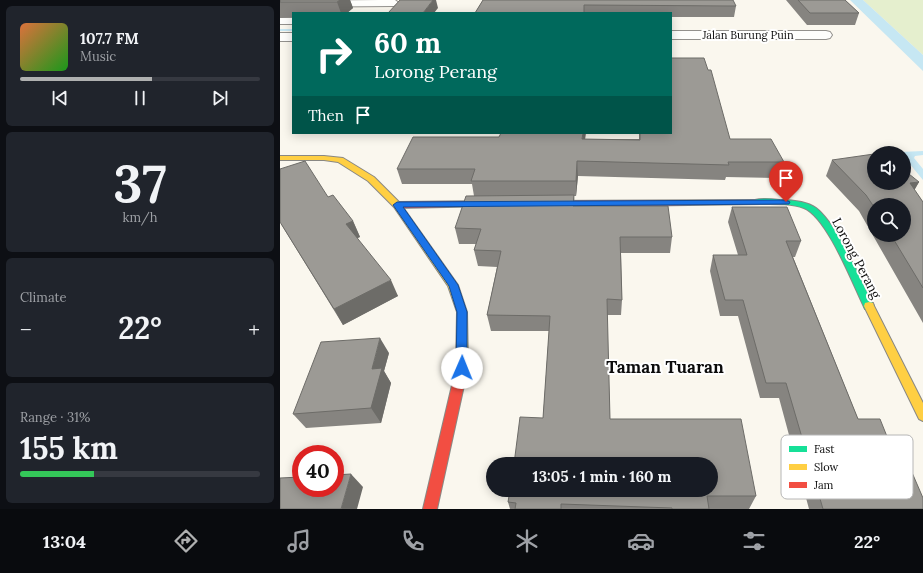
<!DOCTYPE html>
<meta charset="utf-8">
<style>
body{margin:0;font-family:Lora,serif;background:#20242c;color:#f1f3f6;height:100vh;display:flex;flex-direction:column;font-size:15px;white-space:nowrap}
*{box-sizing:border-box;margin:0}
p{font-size:13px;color:#9ea1a6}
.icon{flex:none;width:22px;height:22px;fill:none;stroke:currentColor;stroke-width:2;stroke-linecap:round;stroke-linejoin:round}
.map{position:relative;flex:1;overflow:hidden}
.panel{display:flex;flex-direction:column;gap:6px;padding:6px;background:#0d0f14;width:280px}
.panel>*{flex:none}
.top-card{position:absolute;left:12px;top:12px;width:380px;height:122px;border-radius:0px;box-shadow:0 2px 10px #0003;background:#00695c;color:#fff;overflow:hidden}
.buttons{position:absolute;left:587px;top:146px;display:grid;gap:8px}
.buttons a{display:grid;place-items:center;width:44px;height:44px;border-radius:50%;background:#171b24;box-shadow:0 2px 10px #0003;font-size:20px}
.speed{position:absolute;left:12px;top:445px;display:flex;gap:8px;font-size:20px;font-weight:700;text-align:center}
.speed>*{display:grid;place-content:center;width:52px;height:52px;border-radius:50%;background:#171b24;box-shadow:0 2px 10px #0003;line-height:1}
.speed .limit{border:6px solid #d22;background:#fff;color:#111}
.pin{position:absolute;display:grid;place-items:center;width:34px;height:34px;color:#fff;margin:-41px -17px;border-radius:50% 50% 50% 0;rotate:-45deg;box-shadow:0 0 4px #0007}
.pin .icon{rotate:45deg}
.me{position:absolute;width:44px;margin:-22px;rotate:1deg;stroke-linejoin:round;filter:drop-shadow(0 0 3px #0008)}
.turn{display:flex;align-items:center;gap:14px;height:84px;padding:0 16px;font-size:18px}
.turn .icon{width:52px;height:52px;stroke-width:2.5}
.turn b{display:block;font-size:28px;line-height:34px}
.then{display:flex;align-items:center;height:38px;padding:0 16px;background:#0003;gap:8px;font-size:15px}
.big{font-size:30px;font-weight:700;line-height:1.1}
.panel .tile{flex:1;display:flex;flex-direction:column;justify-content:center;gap:6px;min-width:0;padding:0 14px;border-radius:6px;background:#20242c}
.panel .dial{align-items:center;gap:0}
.dial b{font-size:52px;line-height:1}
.song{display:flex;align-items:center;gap:12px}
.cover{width:48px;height:48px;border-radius:6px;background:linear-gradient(135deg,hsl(20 70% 55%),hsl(120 70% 35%))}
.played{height:4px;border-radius:2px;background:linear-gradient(90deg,#afb0b0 55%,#363941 55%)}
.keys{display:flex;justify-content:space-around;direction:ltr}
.heat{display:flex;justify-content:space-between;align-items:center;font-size:22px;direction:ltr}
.charge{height:6px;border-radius:3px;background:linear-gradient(90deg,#34c759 31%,#363941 0)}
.trip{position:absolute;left:206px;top:457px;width:232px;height:40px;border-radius:20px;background:#171b24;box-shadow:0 2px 10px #0003;font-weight:700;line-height:40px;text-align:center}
.dock{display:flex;height:64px;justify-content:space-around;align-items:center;background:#090b0e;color:#9ea1a6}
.dock .icon{width:28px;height:28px}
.dock .on{color:#afb0b0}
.dock b{font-size:18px;color:#f1f3f6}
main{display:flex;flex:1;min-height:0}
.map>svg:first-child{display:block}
.green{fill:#e5efce}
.water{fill:#c6e7f3}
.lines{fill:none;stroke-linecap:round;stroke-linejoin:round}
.stream{fill:#c6e7f3;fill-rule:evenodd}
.street-casing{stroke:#93918d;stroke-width:2}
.fast-casing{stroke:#898884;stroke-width:2}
.slow-casing{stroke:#898884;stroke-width:2}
.jam-casing{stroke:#898884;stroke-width:2}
.street{fill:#fefefc;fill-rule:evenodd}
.fast{fill:#16e098;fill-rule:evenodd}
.slow{fill:#ffcf43;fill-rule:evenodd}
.jam{fill:#f24e42;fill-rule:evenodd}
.wall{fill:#868480;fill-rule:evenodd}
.shaded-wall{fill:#6d6c68}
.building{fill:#9c9a95;stroke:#6d6c68}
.route{fill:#1a73e8;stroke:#114b97}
.labels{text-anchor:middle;stroke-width:4;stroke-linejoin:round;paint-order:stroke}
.far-street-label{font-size:11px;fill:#0b0b0b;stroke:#fff}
.street-label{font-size:13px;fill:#0b0b0b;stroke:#fff}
.near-neighbourhood-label{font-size:17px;font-weight:bold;fill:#0b0b0b;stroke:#fff}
.key{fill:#fff;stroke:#b6b6b6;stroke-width:1}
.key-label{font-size:11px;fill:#0b0b0b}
</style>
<main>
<section class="panel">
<div class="tile">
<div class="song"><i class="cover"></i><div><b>107.7 FM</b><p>Music</p></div></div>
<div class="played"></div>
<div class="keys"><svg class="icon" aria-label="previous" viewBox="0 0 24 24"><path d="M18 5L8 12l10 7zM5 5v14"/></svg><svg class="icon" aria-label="pause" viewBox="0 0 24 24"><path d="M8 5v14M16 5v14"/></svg><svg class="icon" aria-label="next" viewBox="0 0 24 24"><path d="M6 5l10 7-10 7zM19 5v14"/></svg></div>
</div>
<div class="tile dial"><b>37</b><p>km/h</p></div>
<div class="tile"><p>Climate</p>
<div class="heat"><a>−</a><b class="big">22°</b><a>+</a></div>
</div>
<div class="tile"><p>Range · 31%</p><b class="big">155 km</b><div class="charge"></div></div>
</section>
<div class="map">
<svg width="643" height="509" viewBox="0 0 643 509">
<rect width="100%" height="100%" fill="#faf7ee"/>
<!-- green -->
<path class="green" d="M583,0H643V55Z"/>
<!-- water -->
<path class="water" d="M570,0H583L643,55V71Z
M643,151V155L635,156L634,158L643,169V180L624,157V153L620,152Z"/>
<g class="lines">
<!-- stream -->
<path class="stream" d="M0,29H13V31H0Z"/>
<defs>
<path id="street" d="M99,0H115L119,3L114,6L0,7V1Z
M0,18H13V24H0Z
M391,31H546L550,32L552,35L550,38L546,39H391Z
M0,33H13V41H0Z"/>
<path id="fast" d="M475,200C483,198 492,199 500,200C511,200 526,201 536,208C558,225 580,280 594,306L593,309H585C573,285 548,218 524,208C510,203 493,204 478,204H475L474,202Z"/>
<path id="slow" d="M0,156H44L63,158L94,177L120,203L178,285L187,312L188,368L183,385L179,386L175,385L173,381L176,368L177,312L168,286L114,207L88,181L58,162L44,160H0Z
M589,302L593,303L594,306L643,403V421L639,419L584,306L585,303Z"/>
<path id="jam" d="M478,200H481L482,202L481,204L264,207L260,204L264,201Z
M214,201L218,204L217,206L117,208L113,205L117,202Z
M179,376L183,377L185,381L157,509H143L173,381L175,377Z"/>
</defs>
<!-- street casing -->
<use href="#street" class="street-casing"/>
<!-- fast casing -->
<use href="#fast" class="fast-casing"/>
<!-- slow casing -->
<use href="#slow" class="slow-casing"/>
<!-- jam casing -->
<use href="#jam" class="jam-casing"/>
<!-- street -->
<use href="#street" class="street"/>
<!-- fast -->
<use href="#fast" class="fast"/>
<!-- slow -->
<use href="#slow" class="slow"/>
<!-- jam -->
<use href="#jam" class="jam"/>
</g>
<!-- wall -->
<path class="wall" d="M0,0H70L73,8L67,13H13V17L0,18Z
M203,0L456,6L454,17H391V13H195Z
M506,0H565L579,13L575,25H527Z
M359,133H391L450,139L504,162L499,178L446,177L445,180L298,176L296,196H294L295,206L392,237L390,253H341L342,300L341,315H327L330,419L476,496L469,509H230L228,502L263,418L269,331H211L207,315L217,267L198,266L194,250L196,244H179L175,228L194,196L192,184H122L117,169L305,139H359Z
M552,160L639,182L634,190L643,202V323L579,211L546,176ZM594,205L624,235H594Z
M452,207L521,241L515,257H513L578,419L614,454L643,509H529L499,398H480L458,316H440L430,271L433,255H458L448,222Z
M73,221L80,237L77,238L118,296L63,325L1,224Z
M109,353L104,371L111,383L101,423L26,428L13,414Z"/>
<!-- shaded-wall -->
<path class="shaded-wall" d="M60,0H70L73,8L67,13H61L57,2Z
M153,0H156L158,8L154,13H143Z
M303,133H306L303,154L302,139Z
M297,161L298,176L296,196V181Z
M639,182L630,198V183Z
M73,221L80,237L73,240L66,224Z
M111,280L118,296L63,325L54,309Z
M100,338L109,353L104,371L111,383L101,423L91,408L92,369Z
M71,474L83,487L77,509H61Z"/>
<!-- building -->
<path class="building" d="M0,0H60L57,2H0Z
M120,0H153L143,13H108Z
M203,0H453L456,6L304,5V13H195Z
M518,0H565L579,13H530Z
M391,58H424L428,70H431L450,139H491L504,162H448L449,165L297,161L296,181H191L195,169H117L133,137H219L221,133H303L302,139L360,140V133H391Z
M594,154V183H624V170L639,182L630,183L643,202V288L611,235H624V205H594V207L586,195L552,160Z
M25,161L48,197L53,195L73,221L66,224L111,280L54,309L0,222V169Z
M294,195L293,206H388L392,237H340L342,300L327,299L330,419H461L476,496H427L429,509H392V508L281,504V509H235L236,503L228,502L230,490H431V464H234L240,417L263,418L270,316L207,315L221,251L194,250L201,229L175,228L186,196Z
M452,207H507L521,241H506L578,419H600L614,454H624L643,498V509H543L506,383H486L463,300H445L433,255H467Z
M100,338L92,369L102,368L91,408L13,414L41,342Z
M71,474L61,509H0V478L21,477V488H55V475Z"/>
<!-- route -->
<path class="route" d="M506,200L510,202L509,204L123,207L178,285L187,312V368L185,372L182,373L178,372L176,368L177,312L169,286L113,205L117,202Z"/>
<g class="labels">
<!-- far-street labels -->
<g class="far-street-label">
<text x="468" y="39">Jalan Burung Puin</text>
</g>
<!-- street labels -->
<g class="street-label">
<text transform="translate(577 258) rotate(62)" y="5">Lorong Perang</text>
</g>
<!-- near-neighbourhood labels -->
<g class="near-neighbourhood-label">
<text x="385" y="373">Taman Tuaran</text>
</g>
</g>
<!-- legend -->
<rect x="501" y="435" width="132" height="64" rx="6" class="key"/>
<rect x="509" y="446" width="18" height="6" fill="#16e098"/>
<rect x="509" y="464" width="18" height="6" fill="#ffcf43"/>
<rect x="509" y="482" width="18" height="6" fill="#f24e42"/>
<g class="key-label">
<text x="534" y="453">Fast</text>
<text x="534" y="471">Slow</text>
<text x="534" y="489">Jam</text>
</g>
</svg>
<div class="buttons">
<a><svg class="icon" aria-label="sound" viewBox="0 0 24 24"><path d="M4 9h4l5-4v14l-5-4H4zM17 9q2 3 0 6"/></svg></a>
<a><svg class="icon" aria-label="search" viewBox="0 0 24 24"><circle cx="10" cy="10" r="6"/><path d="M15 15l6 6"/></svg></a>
</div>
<div class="speed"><div class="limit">40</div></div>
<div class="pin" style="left:506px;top:202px;background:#d93025"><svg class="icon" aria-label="arrive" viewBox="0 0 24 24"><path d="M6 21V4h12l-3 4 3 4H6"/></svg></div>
<svg class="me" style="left:182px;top:368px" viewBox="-20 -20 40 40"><circle r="19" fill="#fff"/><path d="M0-13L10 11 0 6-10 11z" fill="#1a73e8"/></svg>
<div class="trip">13:05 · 1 min · 160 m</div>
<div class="top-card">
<div class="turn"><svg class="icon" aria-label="right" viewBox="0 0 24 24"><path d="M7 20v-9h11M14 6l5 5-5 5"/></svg><div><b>60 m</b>Lorong Perang</div></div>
<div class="then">Then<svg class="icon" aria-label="arrive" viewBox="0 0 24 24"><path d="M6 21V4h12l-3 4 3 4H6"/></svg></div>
</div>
</div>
</main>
<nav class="dock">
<b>13:04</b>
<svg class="icon on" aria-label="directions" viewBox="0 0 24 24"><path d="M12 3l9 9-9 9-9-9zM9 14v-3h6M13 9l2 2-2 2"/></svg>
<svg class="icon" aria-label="music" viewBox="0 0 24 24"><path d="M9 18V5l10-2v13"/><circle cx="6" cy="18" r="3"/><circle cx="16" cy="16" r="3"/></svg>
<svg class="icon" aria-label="phone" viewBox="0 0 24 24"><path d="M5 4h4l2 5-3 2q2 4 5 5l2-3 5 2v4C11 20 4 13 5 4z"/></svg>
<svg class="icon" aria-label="climate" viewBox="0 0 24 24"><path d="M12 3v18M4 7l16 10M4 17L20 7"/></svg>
<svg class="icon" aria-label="car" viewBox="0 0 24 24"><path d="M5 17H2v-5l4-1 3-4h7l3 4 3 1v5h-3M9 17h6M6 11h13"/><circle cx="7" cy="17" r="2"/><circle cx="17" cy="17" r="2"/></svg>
<svg class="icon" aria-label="filters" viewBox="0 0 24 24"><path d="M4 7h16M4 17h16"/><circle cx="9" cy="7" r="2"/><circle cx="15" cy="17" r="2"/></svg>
<b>22°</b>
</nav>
